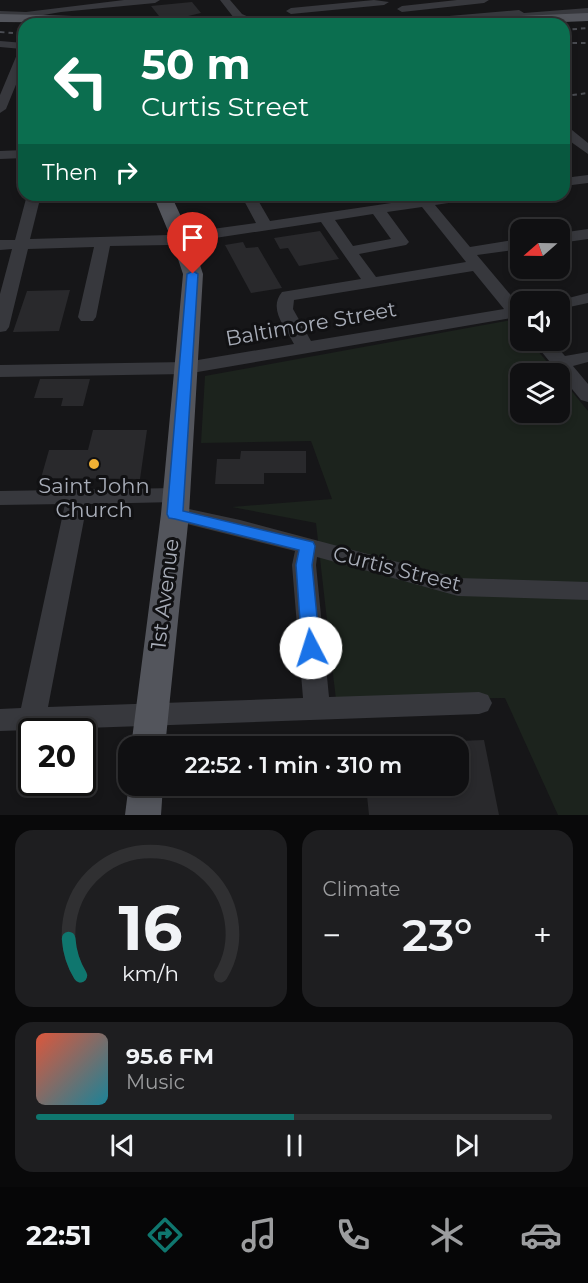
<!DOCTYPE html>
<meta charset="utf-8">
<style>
body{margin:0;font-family:Montserrat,sans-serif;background:#1e1e20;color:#f1f3f6;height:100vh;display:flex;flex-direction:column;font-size:22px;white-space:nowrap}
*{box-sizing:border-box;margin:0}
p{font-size:20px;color:#9c9d9f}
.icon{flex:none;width:33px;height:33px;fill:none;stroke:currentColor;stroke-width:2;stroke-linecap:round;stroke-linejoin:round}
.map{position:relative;height:815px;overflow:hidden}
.sheet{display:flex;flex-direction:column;gap:15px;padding:15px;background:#09090a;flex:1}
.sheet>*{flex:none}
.hud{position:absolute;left:18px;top:18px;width:552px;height:183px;border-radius:18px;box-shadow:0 3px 9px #0003,0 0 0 2px #303032;background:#0b6e4f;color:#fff;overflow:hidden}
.needle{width:39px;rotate:250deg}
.buttons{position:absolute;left:510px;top:219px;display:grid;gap:12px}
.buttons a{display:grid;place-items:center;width:60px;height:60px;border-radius:12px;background:#101012;box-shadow:0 3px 9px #0003,0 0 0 2px #303032;font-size:30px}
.speed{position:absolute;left:18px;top:718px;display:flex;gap:12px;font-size:30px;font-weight:700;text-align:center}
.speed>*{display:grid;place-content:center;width:78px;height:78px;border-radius:50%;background:#101012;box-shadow:0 3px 9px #0003,0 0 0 2px #303032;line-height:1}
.speed .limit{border:3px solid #111;border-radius:9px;background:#fff;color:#111}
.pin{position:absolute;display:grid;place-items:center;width:51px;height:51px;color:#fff;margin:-62px -26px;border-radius:50% 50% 50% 0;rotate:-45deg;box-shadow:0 0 6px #0007}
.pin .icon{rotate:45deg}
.me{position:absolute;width:66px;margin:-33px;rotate:355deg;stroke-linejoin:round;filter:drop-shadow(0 0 4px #0008)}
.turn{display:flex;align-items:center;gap:21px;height:126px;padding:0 24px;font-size:27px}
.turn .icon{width:78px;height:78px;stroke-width:2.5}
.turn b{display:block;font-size:42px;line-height:51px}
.then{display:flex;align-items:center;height:57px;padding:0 24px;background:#0003;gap:12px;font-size:22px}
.big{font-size:45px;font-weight:600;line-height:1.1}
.sheet .tile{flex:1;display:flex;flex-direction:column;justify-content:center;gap:9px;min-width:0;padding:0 21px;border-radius:18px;background:#1e1e20}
.sheet .dial{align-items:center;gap:0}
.dial svg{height:156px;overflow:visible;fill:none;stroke:#303032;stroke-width:7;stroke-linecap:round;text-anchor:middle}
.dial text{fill:#f1f3f6;stroke:none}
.song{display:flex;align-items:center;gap:18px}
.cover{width:72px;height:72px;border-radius:9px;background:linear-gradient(135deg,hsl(10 70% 55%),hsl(190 70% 35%))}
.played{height:6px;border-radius:3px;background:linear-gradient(90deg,#0f766e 50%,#303032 50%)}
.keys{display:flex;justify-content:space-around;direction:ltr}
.heat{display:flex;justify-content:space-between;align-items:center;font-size:33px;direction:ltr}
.sheet .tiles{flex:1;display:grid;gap:15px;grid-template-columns:1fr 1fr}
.tile:last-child{grid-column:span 2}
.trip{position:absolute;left:118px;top:736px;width:351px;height:60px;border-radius:18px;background:#101012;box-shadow:0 3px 9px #0003,0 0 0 2px #303032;font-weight:600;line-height:60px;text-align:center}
.dock{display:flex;height:96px;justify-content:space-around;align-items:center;background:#060607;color:#9c9d9f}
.dock .icon{width:42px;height:42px}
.dock .active{color:#0f766e}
.dock b{font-size:27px;color:#f1f3f6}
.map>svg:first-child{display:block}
.green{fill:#1c231d}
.building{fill:#29292c}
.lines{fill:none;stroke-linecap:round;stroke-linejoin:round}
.minor{fill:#37383d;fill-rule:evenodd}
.major{fill:#53555c;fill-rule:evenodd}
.rail{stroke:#4a4c52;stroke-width:2;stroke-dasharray:4.5 4;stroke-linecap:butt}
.route{fill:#1a73e8;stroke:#114b97;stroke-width:1.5}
.poi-dot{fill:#f2b134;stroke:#111113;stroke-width:2}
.labels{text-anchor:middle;stroke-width:6;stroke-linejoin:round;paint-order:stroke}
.street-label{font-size:21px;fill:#a8adb8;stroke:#111113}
.poi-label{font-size:21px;fill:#a8adb8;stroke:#111113}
</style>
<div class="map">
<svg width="588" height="815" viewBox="0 0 588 815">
<rect width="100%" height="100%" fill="#161618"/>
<!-- green -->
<path class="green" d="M512,320L520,330V340L529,341L557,373L520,374V412H560V377L588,411V815H558L505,698L336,700L316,523L232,507L332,499L311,441L201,443L205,376Z"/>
<!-- building -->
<path class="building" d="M192,2L201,13L184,17L159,16L151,6Z
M320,231L339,259L299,266L288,248L280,249L274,238Z
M243,242L246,248L258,247L282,288L251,293L225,245Z
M70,290L59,331L13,332L27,291Z
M40,379H90L83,406H61L63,398H34Z
M93,430H147L140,479L41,478L49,450H88Z
M241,451H306V473H264V484H215L217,459H240Z
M484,740L499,815H369L366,786H459V741Z"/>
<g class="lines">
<!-- minor -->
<path class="minor" d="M124,0H160L155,3L61,12L26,18L0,17V11L26,12Z
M220,0H230L242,14L251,18L449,16L519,10L524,13L588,8V14L524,19L519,16L449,22L249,24L234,18Z
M374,0L389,2L384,5L291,14L286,11L291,8Z
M457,0H489L484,3L402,12L397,9L402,6Z
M0,41L24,43V65L6,109L0,113V95L18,52L22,49L0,47Z
M564,130H572L588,143V154L564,137Z
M24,150V158L0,159V151Z
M588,175V183L564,186V178Z
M27,195H41L30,239L169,235L256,223L241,195H255L270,221L445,195H482L475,199L435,205L470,247L520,239V249L477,255L520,306V322L511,318L186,374L0,377V365L186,362L294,344C285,327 268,309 282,292L361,279L321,222L169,245L110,246L96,317L93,321H81L78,317L94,247L28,249L9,327L6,331L0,332V294L12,249L0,250V240H15ZM422,207L466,262L376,277L359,254L406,245L409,242L387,212ZM373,214L391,239L353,246L335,220ZM473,271L504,309L311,341L293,309L294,300Z
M588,229V239L560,243V233Z
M588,293V303L560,309V302H553Z
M532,340H551L565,356L588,352V362L573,366L588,384V402L581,400Z
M176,488L184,490L187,495L184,500L176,502L87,504L48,707L303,698L292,565L295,551L167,519L164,514L167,509L175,506L240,520L458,578L588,582V600L458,596L317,557L316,565L329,697L479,692L488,695L492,703L488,711L479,714L0,731V709L21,708L65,504L0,505V491Z"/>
<!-- major -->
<path class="major" d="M588,13V21L516,24H424L430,20Z
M0,14L218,20L224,24L0,22Z
M153,195H171L191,238L203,274L189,514L165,747H131L161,514L183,274L171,238Z
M129,783V786H163L161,815H125Z"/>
<!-- rail -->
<path class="rail" d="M564,30L588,28
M0,32L24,34
M564,43H588
M564,96L588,93"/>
</g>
<!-- route -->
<path class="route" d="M193,271L198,274L183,511L313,542L315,546L312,565L320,648L317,653L311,655L305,653L302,648L296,565L299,550L175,519L169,518L167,514L187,274Z"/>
<!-- markers -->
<circle class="poi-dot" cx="94" cy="464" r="6"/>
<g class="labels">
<!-- street labels -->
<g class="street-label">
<text transform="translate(311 324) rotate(-10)" y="7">Baltimore Street</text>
<text transform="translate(397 569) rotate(14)" y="7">Curtis Street</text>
<text transform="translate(165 594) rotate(-83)" y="7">1st Avenue</text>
</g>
<!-- poi labels -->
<g class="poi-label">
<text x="94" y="493">Saint John<tspan x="94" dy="24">Church</tspan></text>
</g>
</g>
</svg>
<div class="buttons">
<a><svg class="needle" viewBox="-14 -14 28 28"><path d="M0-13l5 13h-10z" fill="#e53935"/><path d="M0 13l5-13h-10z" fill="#9c9d9f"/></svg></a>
<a><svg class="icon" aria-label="sound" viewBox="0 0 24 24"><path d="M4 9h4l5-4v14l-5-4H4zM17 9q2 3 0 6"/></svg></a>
<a><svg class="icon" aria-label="layers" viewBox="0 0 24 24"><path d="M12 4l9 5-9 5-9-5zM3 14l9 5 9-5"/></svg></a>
</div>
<div class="speed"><div class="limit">20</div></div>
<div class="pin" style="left:193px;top:274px;background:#d93025"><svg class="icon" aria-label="arrive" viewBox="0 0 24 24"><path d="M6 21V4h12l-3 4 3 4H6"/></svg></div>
<svg class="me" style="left:311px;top:648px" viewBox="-20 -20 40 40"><circle r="19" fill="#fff"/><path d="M0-13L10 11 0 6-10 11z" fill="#1a73e8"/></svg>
<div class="trip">22:52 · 1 min · 310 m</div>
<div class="hud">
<div class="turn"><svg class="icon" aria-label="left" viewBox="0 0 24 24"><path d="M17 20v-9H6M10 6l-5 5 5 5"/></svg><div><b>50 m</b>Curtis Street</div></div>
<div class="then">Then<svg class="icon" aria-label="right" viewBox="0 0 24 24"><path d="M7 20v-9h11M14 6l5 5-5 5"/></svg></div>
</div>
</div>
<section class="sheet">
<div class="tiles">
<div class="tile dial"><svg viewBox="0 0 100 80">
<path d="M14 69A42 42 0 1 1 86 69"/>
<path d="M14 69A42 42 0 0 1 8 50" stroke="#0f766e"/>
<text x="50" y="56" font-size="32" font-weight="700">16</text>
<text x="50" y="72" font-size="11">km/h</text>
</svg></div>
<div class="tile"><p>Climate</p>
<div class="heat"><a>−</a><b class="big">23°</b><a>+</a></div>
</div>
<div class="tile">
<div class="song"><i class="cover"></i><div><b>95.6 FM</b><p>Music</p></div></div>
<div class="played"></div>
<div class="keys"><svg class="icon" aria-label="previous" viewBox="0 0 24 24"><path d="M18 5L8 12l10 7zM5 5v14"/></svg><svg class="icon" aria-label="pause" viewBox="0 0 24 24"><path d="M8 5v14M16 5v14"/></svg><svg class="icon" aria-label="next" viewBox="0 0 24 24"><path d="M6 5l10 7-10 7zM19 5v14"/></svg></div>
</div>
</div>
</section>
<nav class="dock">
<b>22:51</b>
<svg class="icon active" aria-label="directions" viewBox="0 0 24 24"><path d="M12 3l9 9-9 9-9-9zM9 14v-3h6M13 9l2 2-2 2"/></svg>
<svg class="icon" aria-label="music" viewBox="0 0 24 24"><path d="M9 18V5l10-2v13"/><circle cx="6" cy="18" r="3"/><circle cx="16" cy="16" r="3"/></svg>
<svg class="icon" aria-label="phone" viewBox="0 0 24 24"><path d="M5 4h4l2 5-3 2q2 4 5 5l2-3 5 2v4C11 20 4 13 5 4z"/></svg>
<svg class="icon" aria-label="climate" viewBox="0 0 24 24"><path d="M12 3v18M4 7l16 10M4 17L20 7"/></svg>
<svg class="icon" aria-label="car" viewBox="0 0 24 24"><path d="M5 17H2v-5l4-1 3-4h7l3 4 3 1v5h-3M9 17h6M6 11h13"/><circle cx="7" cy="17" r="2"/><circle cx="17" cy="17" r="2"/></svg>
</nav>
